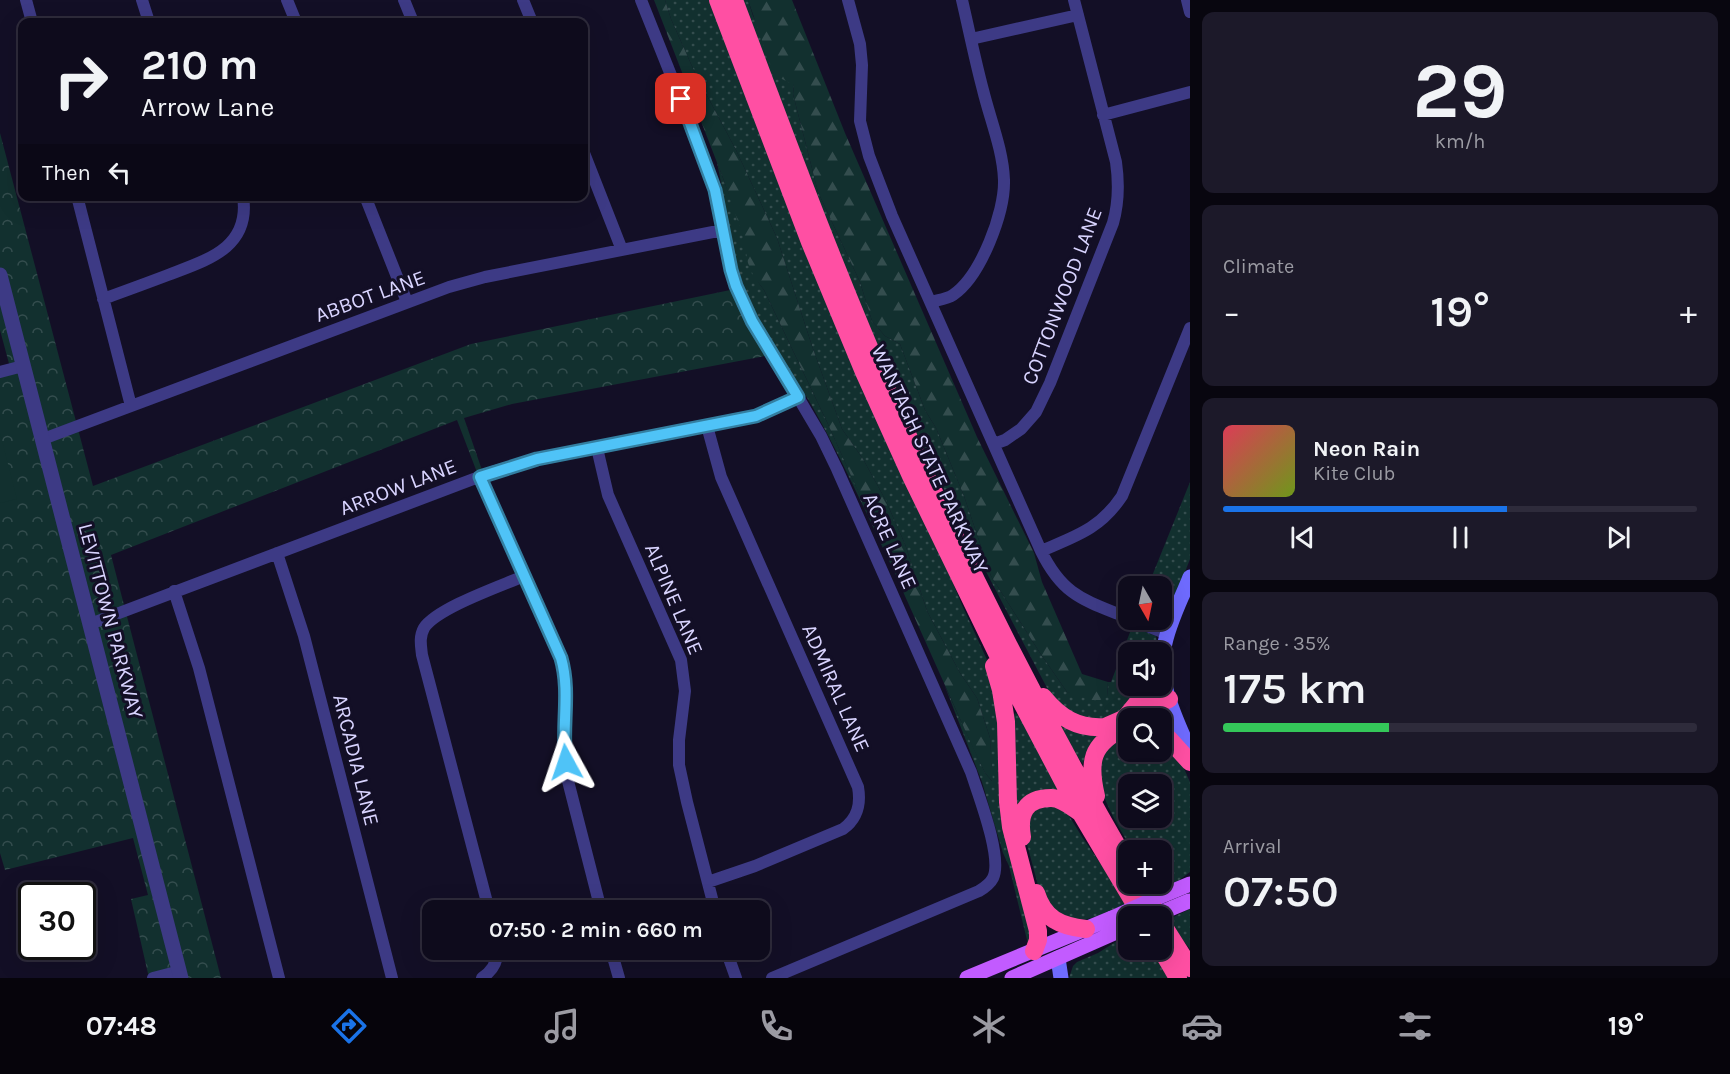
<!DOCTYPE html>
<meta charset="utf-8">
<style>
body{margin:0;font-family:Karla,sans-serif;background:#1c1929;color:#f1f3f6;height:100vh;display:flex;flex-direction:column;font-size:22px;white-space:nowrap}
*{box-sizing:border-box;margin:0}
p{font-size:20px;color:#9b9ba3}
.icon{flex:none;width:33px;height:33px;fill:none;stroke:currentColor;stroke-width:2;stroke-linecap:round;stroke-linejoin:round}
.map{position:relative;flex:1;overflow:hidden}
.drawer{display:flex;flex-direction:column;gap:12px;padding:12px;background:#08060f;width:540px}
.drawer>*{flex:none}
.hud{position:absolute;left:18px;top:18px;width:570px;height:183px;border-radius:12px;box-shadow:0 6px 24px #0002,0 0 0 2px #2e2b3b;background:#0e0b1c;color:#f1f3f6;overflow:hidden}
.needle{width:39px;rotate:171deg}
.fabs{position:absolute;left:1118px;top:576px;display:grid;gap:12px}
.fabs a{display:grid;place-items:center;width:54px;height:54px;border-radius:12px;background:#0e0b1c;box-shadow:0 6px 24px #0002,0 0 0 2px #2e2b3b;font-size:30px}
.speed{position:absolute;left:18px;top:882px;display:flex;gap:12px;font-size:30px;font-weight:700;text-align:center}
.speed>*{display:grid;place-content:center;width:78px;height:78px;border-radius:50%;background:#0e0b1c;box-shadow:0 6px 24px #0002,0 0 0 2px #2e2b3b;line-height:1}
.speed .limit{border:3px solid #111;border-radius:9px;background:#fff;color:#111}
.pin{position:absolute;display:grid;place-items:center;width:51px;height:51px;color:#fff;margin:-26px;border-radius:12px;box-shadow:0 3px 9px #0006}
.me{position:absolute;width:66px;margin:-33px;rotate:355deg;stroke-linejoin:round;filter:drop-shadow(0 0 4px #0008)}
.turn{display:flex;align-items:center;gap:21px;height:126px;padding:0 24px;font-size:27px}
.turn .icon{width:78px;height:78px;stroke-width:2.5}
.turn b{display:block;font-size:42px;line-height:51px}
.then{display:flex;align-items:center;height:57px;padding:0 24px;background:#0003;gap:12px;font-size:22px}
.big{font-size:45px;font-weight:600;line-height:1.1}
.drawer .widget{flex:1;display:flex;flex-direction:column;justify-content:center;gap:9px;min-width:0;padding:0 21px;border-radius:12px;background:#1c1929}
.drawer .dial{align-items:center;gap:0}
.dial b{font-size:78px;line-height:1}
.song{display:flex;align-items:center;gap:18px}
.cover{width:72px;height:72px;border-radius:9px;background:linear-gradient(135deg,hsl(350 70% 55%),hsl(80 70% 35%))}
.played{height:6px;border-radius:3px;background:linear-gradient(90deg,#1a73e8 60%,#2e2b3b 60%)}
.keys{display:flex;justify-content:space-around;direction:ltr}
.heat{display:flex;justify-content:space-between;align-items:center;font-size:33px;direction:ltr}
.charge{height:9px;border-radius:4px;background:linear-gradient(90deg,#34c759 35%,#2e2b3b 0)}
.trip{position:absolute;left:422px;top:900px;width:348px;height:60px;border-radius:12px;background:#0e0b1c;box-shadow:0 6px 24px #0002,0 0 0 2px #2e2b3b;font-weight:600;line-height:60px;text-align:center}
.menu{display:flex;height:96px;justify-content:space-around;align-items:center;background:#06040b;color:#9b9ba3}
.menu .icon{width:42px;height:42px}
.menu .on{color:#1a73e8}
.menu b{font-size:27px;color:#f1f3f6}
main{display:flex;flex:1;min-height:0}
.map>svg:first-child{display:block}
.grass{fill:url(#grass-dots);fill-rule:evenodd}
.forest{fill:url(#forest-firs)}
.park{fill:url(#park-crowns)}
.pitch{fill:#12302f}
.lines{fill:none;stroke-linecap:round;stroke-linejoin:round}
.minor{stroke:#3d3a85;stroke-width:12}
.tertiary{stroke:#3d3a85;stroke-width:15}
.secondary{stroke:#6f6bff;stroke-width:15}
.primary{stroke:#c25bff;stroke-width:15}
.motorway{stroke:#ff4fa3;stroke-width:18}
.primary-bridge{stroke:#c25bff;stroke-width:15}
.route-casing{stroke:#337fa1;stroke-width:15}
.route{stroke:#4fc3f7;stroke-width:10}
.labels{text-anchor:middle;stroke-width:6;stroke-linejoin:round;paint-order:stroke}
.street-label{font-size:21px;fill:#d9d4ff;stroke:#130f26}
</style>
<main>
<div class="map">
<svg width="1190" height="978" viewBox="0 0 1190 978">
<defs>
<pattern id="grass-dots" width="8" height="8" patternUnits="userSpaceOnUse" patternTransform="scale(1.5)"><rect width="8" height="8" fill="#12302f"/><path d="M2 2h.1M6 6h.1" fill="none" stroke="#344d4e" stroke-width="1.8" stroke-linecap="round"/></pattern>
<pattern id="forest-firs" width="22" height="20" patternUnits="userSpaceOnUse" patternTransform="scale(1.5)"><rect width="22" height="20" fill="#12302f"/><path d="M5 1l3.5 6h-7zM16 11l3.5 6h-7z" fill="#344d4e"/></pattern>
<pattern id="park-crowns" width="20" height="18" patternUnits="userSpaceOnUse" patternTransform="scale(1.5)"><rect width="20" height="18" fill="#12302f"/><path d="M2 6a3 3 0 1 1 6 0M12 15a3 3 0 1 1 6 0" fill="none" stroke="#344d4e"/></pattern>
</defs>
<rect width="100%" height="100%" fill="#130f26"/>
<!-- grass -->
<path class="grass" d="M665,0H711L962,605L988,662L1035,933L1028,944L1009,866L1003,853L982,782L944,684L985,773L992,781L990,738L977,698L960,673L927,611L905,544L885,499L863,459L842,429L812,346L777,238L736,150L695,73L671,19Z
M742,0H748L753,16L794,85L793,94L818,192L860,282L872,321L885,336L900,344L925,410L936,428L964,496L991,576L1040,653L1067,692L1107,697L1108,682H1111L1132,627L1156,636L1157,644L1154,652H1128V686H1139C1127,713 1116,715 1089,722L1055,703C993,585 930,468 877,346C827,233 786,116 742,0Z
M717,162C726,186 735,210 743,234C750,258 747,268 764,290L827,422L901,586C872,526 845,464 812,406C792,370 762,334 747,296C731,254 726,207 717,162Z
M1190,482V559L1166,621L1160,620L1159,623L1150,620H1161V586H1148Z
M1016,713L1029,730L1068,801L1017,812L1012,715Z
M1052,713L1099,734L1086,753L1083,764L1067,744Z
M1128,737V752H1161V741L1178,755L1190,782V872L1178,881L1151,893L1149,884H1161V850H1132C1114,817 1070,757 1128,737ZM1128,784H1161V818H1128Z
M1050,803L1065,809L1082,837L1128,903C1102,914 1092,922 1063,920L1039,889L1024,833L1035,807Z
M1190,909V949L1167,920Z
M1128,936V950H1154L1168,978H1069L1073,966L1077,962L1098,953L1117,941Z"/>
<!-- forest -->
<path class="forest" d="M654,0H665L671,19L695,73L736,150L777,238L812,346L842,429L863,459L885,499L905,544L927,611L960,673L977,698L990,738L993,782L985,773L974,750L827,422L764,290L754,277L748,263L743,236L723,178Z
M748,0H792L845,133L977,437L1034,553L1042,582L1082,674L1108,682L1107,697L1100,700H1091L1067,692L1040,653L991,576L964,496L936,428L925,410L900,344L885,336L872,321L860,282L818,192L793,94L794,85L774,75Z"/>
<!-- park -->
<path class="park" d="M0,133L93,486L471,344L735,289L770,355L512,404L464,418L483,473L478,475L457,420L111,555L221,978H149L131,899L148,895L133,838L5,870L0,853V375L11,371L0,330Z"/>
<!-- pitch -->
<path class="pitch" d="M0,433L17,499L0,503Z"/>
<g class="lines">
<!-- minor -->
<path class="minor" d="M26,0L32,22
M142,0L149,22
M287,0L296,22
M404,0L413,22
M523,0L532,22
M641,0L704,158L715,190L731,270L743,304L821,436L837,469L971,772C978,794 1003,858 993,878C990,884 984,888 979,891L772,978
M848,0L860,44L862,65L860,121L869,156L892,216L1041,551C1063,596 1084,600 1128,618
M1187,0L1190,12
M971,39L1078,15
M1103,115L1190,92
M584,153L622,250
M77,196L131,406
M365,196L407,302
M103,299C125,291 147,283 168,275C207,260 251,248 243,196
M931,302C938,300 947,299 953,295C981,276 1005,212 1004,180C1003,150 990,119 983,90C975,60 969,30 962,0
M0,372L23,366
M707,426L721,477L858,787C861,804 858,818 843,829L755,866L708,882
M43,439L449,287L485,277L723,230
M994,444L1005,440L1021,429L1036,412L1050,383L1113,223C1119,202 1119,183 1116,162L1074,0
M597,448L608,495L681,660L685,691L679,740V765L687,802L715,910
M480,477L553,640L565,672L566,702L563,743L568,781L601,910
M1041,551C1076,536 1100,529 1122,496L1190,328
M277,553L304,636L392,978
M174,591L199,668L279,978
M1132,620L1167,634
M90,624L492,472L536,459L756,416L798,397
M489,910L422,655C421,646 419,637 424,628C437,608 501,586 524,576
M611,950L619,978
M726,950L736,978
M153,978L180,971
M482,978C492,971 498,962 497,950"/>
<!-- tertiary -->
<path class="tertiary" d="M0,275L181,978"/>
<!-- secondary -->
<path class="secondary" d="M1190,577C1181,600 1168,624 1164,648C1157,684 1177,720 1190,752
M1058,958L1061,978"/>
<!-- primary -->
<path class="primary" d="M1154,899L1190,884
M967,978L1112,918
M1012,978L1128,927"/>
<!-- motorway -->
<path class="motorway" d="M718,0L810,242L864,372L911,476L1012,684L1073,800L1142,916
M734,0C784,133 833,266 890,396C961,556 1040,713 1128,865
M1161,654L1163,650
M994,666L1001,690L1006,722L1008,802L1011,827L1038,931V940L1034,951
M1043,697C1060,718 1078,729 1105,727L1169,699
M1126,717L1139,701L1146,686
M1161,736L1169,739L1190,762
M1096,796C1088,762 1091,744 1124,728
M1022,837C1018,814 1025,798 1051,798C1062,798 1072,807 1081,813
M1139,884L1157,915
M1036,893C1044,919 1060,926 1086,929
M1161,922L1190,968
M1161,949L1178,978"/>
<!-- primary-bridge -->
<path class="primary-bridge" d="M1153,916L1189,901
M1112,918L1154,899"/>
</g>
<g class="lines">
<defs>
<path id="route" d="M566,762C561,727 571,693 561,658L480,477L537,459L756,416L798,397L752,321L736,286L731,270L715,190L681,99"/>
</defs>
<!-- route casing -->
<use href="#route" class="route-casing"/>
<!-- route -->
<use href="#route" class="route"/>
</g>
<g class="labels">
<!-- street labels -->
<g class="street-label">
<text transform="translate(370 296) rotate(-20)" y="7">ABBOT LANE</text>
<text transform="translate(1062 296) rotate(-69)" y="7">COTTONWOOD LANE</text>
<text transform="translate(930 459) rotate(65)" y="7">WANTAGH STATE PARKWAY</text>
<text transform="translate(398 487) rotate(-21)" y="7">ARROW LANE</text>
<text transform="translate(890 541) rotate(66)" y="7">ACRE LANE</text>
<text transform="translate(674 599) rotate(67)" y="7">ALPINE LANE</text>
<text transform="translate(111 621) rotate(75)" y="7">LEVITTOWN PARKWAY</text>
<text transform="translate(836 688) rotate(66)" y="7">ADMIRAL LANE</text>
<text transform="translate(356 760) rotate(76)" y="7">ARCADIA LANE</text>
</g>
</g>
</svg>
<div class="fabs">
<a><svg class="needle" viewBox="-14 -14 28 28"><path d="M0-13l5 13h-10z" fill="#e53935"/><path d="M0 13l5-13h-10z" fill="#9b9ba3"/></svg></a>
<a><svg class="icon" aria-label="sound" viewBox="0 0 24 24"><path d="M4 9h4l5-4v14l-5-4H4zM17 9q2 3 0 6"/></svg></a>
<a><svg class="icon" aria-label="search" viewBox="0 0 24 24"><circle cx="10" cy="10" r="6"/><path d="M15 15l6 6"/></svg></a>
<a><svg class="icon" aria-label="layers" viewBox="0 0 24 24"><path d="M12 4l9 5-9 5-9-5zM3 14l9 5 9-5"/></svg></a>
<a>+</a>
<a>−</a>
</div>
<div class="speed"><div class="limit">30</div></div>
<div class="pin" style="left:681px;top:99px;background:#d93025"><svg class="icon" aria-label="arrive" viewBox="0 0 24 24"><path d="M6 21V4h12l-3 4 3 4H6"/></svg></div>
<svg class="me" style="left:566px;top:762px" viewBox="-20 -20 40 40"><path d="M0-17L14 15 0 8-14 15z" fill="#4fc3f7" stroke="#fff" stroke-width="4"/></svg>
<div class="trip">07:50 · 2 min · 660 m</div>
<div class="hud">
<div class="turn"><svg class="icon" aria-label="right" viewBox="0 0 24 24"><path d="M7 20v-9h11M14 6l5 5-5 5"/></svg><div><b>210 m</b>Arrow Lane</div></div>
<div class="then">Then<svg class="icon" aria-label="left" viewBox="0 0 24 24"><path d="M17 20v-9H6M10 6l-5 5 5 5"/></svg></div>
</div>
</div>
<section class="drawer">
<div class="widget dial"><b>29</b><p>km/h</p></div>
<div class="widget"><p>Climate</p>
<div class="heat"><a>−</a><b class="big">19°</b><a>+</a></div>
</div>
<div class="widget">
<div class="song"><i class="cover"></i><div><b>Neon Rain</b><p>Kite Club</p></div></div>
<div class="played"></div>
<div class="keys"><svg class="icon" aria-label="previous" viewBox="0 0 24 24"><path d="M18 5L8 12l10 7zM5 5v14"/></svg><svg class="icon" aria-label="pause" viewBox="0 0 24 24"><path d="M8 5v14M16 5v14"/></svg><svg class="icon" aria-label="next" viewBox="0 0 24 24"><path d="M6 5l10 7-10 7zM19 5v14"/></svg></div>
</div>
<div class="widget"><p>Range · 35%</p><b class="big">175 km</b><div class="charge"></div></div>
<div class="widget"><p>Arrival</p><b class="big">07:50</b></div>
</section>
</main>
<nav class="menu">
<b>07:48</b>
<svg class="icon on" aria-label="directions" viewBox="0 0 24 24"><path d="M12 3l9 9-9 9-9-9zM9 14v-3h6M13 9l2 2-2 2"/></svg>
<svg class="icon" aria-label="music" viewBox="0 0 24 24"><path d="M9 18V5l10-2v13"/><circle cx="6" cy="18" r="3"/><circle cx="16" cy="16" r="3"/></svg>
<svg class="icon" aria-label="phone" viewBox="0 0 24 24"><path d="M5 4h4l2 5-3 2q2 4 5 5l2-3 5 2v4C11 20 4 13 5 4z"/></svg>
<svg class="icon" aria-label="climate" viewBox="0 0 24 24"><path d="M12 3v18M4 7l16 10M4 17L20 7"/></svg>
<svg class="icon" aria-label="car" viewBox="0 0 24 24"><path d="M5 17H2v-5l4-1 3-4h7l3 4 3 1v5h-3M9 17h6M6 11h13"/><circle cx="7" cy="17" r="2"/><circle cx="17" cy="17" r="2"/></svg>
<svg class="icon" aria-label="filters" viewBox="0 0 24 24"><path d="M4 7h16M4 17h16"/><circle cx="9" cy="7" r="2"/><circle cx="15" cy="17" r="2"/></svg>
<b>19°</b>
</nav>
